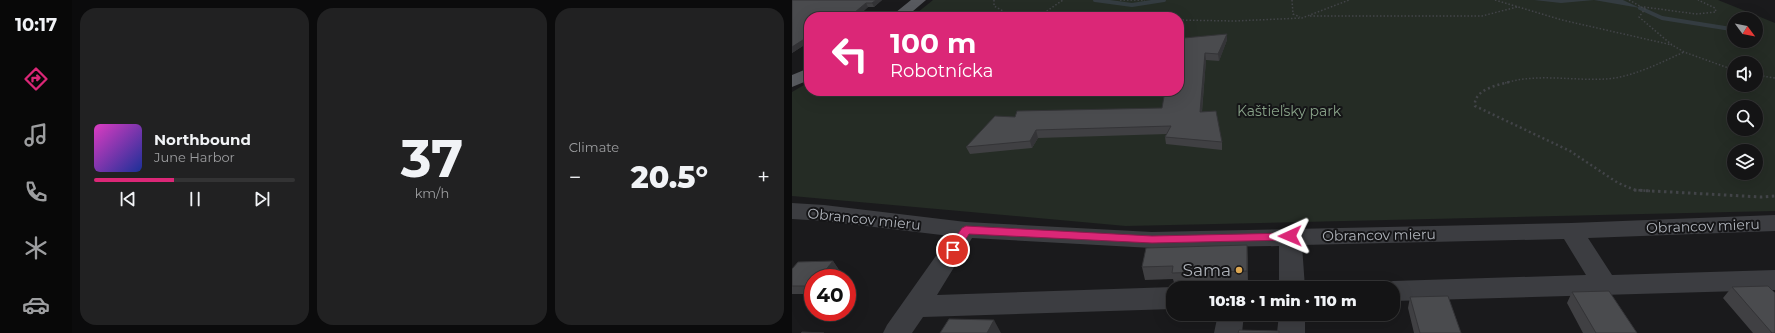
<!DOCTYPE html>
<meta charset="utf-8">
<style>
body{margin:0;font-family:Montserrat,sans-serif;background:#212122;color:#f1f3f6;height:100vh;display:flex;flex-direction:column;font-size:15px;white-space:nowrap}
*{box-sizing:border-box;margin:0}
p{font-size:13px;color:#9d9ea0}
.icon{flex:none;width:22px;height:22px;fill:none;stroke:currentColor;stroke-width:2;stroke-linecap:round;stroke-linejoin:round}
.map{position:relative;flex:1;overflow:hidden}
.drawer{display:flex;flex-direction:column;gap:8px;padding:8px;background:#0b0b0c;width:720px}
.drawer>*{flex:none}
.guide{position:absolute;left:12px;top:12px;width:380px;height:84px;border-radius:16px;box-shadow:0 4px 16px #0002,0 0 0 1px #333334;background:#db2777;color:#fff;overflow:hidden}
.needle{width:26px;rotate:122deg}
.controls{position:absolute;left:935px;top:12px;display:grid;gap:8px}
.controls a{display:grid;place-items:center;width:36px;height:36px;border-radius:50%;background:#141415;box-shadow:0 4px 16px #0002,0 0 0 1px #333334;font-size:20px}
.speed{position:absolute;left:12px;top:269px;display:flex;gap:8px;font-size:20px;font-weight:700;text-align:center}
.speed>*{display:grid;place-content:center;width:52px;height:52px;border-radius:50%;background:#141415;box-shadow:0 4px 16px #0002,0 0 0 1px #333334;line-height:1}
.speed .limit{border:6px solid #d22;background:#fff;color:#111}
.pin{position:absolute;display:grid;place-items:center;width:34px;height:34px;color:#fff;margin:-17px;border:2px solid #fff;border-radius:50%;box-shadow:0 1px 4px #0007}
.me{position:absolute;width:44px;margin:-22px;rotate:269deg;stroke-linejoin:round;filter:drop-shadow(0 0 3px #0008)}
.turn{display:flex;align-items:center;gap:14px;height:84px;padding:0 20px;font-size:18px}
.turn .icon{width:52px;height:52px;stroke-width:2.5}
.turn b{display:block;font-size:28px;line-height:34px}
.big{font-size:30px;font-weight:800;line-height:1.1}
.drawer .tile{flex:1;display:flex;flex-direction:column;justify-content:center;gap:6px;min-width:0;padding:0 14px;border-radius:16px;background:#212122}
.drawer .dial{align-items:center;gap:0}
.dial b{font-size:52px;line-height:1}
.song{display:flex;align-items:center;gap:12px}
.cover{width:48px;height:48px;border-radius:6px;background:linear-gradient(135deg,hsl(310 70% 55%),hsl(230 70% 35%))}
.played{height:4px;border-radius:2px;background:linear-gradient(90deg,#db2777 40%,#333334 40%)}
.keys{display:flex;justify-content:space-around;direction:ltr}
.heat{display:flex;justify-content:space-between;align-items:center;font-size:22px;direction:ltr}
.drawer .tiles{flex:1;display:grid;gap:8px;grid-template-columns:repeat(3,1fr)}
.trip{position:absolute;left:374px;top:281px;width:234px;height:40px;border-radius:16px;background:#141415;box-shadow:0 4px 16px #0002,0 0 0 1px #333334;font-weight:800;line-height:40px;text-align:center}
main{display:flex;flex:1;min-height:0}
.dock{display:flex;flex-direction:column;width:72px;justify-content:space-around;align-items:center;background:#080808;color:#9d9ea0}
.dock .icon{width:28px;height:28px}
.dock .selected{color:#db2777}
.dock b{font-size:18px;color:#f1f3f6}
.map>svg:first-child{display:block}
.green{fill:#252c25;fill-rule:evenodd}
.water{fill:#343c41}
.lines{fill:none;stroke-linecap:round;stroke-linejoin:round}
.stream{stroke:#343c41;stroke-width:4}
.path-far2{stroke:#424448;stroke-width:1.5;stroke-dasharray:1.5 2;stroke-linecap:butt}
.path-far1{stroke:#424448;stroke-width:2.5;stroke-dasharray:2 3;stroke-linecap:butt}
.path{stroke:#424448;stroke-width:3;stroke-dasharray:2.5 3.5;stroke-linecap:butt}
.minor{fill:#3c3d41;fill-rule:evenodd}
.major{fill:#585a5f;fill-rule:evenodd}
.wall{fill:#404043}
.shaded-wall{fill:#343437}
.building{fill:#4a4b4e;stroke:#343437}
.route{fill:#db2777;stroke:#8e194d}
.poi-dot{fill:#dda752;stroke:#151517;stroke-width:1.5}
.labels{text-anchor:middle;stroke-width:4;stroke-linejoin:round;paint-order:stroke}
.park-label{font-size:14px;fill:#88a288;stroke:#151517}
.street-label{font-size:14px;fill:#afb3ba;stroke:#151517}
.near-poi-label{font-size:17px;fill:#afb3ba;stroke:#151517;text-anchor:end}
</style>
<main>
<nav class="dock">
<b>10:17</b>
<svg class="icon selected" aria-label="directions" viewBox="0 0 24 24"><path d="M12 3l9 9-9 9-9-9zM9 14v-3h6M13 9l2 2-2 2"/></svg>
<svg class="icon" aria-label="music" viewBox="0 0 24 24"><path d="M9 18V5l10-2v13"/><circle cx="6" cy="18" r="3"/><circle cx="16" cy="16" r="3"/></svg>
<svg class="icon" aria-label="phone" viewBox="0 0 24 24"><path d="M5 4h4l2 5-3 2q2 4 5 5l2-3 5 2v4C11 20 4 13 5 4z"/></svg>
<svg class="icon" aria-label="climate" viewBox="0 0 24 24"><path d="M12 3v18M4 7l16 10M4 17L20 7"/></svg>
<svg class="icon" aria-label="car" viewBox="0 0 24 24"><path d="M5 17H2v-5l4-1 3-4h7l3 4 3 1v5h-3M9 17h6M6 11h13"/><circle cx="7" cy="17" r="2"/><circle cx="17" cy="17" r="2"/></svg>
</nav>
<section class="drawer">
<div class="tiles">
<div class="tile">
<div class="song"><i class="cover"></i><div><b>Northbound</b><p>June Harbor</p></div></div>
<div class="played"></div>
<div class="keys"><svg class="icon" aria-label="previous" viewBox="0 0 24 24"><path d="M18 5L8 12l10 7zM5 5v14"/></svg><svg class="icon" aria-label="pause" viewBox="0 0 24 24"><path d="M8 5v14M16 5v14"/></svg><svg class="icon" aria-label="next" viewBox="0 0 24 24"><path d="M6 5l10 7-10 7zM19 5v14"/></svg></div>
</div>
<div class="tile dial"><b>37</b><p>km/h</p></div>
<div class="tile"><p>Climate</p>
<div class="heat"><a>−</a><b class="big">20.5°</b><a>+</a></div>
</div>
</div>
</section>
<div class="map">
<svg width="983" height="333" viewBox="0 0 983 333">
<rect width="100%" height="100%" fill="#1a1a1c"/>
<!-- green -->
<path class="green" d="M141,0H926L983,23V211L334,226L0,196V92L17,82V91H387V17H120ZM942,19H964V41H942ZM942,63H964V85H942ZM942,107H964V129H942ZM942,151H964V173H942Z"/>
<!-- water -->
<path class="water" d="M742,0H831L848,8L802,0L769,3Z"/>
<g class="lines">
<!-- stream -->
<path class="stream" d="M303,0L340,5L372,0
M848,8L870,18L939,29"/>
<!-- path-far2 -->
<path class="path-far2" d="M202,0V6L222,17
M328,0H353
M500,0L501,14L508,17
M703,0L770,20L880,45
M837,0L853,9L847,17L880,45L892,52L942,70
M852,7L904,14L924,12L923,8L906,0
M518,16H690L725,7
M246,17L271,0
M387,20L442,21L510,18L557,0
M964,75L983,78
M713,83C746,73 781,81 814,79C841,77 868,63 892,52"/>
<!-- path-far1 -->
<path class="path-far1" d="M717,82C705,85 681,90 683,106L778,151L826,183L843,190L858,191"/>
<!-- path -->
<path class="path" d="M842,190L969,197L983,196"/>
<!-- minor -->
<path class="minor" d="M0,203L32,205L174,222L360,232L779,223L983,215V231L796,238L820,275L983,270V290L601,301V288H590L592,284L601,281L794,275L772,239L510,245L513,288H487V246L360,248L180,238L145,295L381,287L383,288H381V309L131,317L120,333H91L95,325L158,236L32,221L0,219Z
M426,314H452L450,333H422Z
M487,314H513V333H485Z"/>
<!-- major -->
<path class="major" d="M119,0H134L114,17H98Z
M17,68V80L0,87V75Z"/>
</g>
<!-- wall -->
<path class="wall" d="M0,0H90L82,7H76L65,17H17V42L0,53Z
M435,40L427,61L414,60L410,112L430,142V150L374,144L373,137L375,134L246,138L240,148L178,154L174,147L223,117L370,108L392,44Z
M456,258V284L383,286L381,279L353,280L350,267Z
M41,261L47,270L40,278H21V294H0V269Z
M940,287L983,333H961L931,298Z
M780,292L845,333H791L775,303Z
M618,297L669,333H622L616,308Z"/>
<!-- shaded-wall -->
<path class="shaded-wall" d="M84,0H90L82,7L80,3Z
M74,3L76,7L65,17H57Z
M435,34V40L427,61L426,54Z
M17,36V42L0,53V47Z
M413,53L414,60L409,120L408,112Z
M244,130L246,138L240,148L238,141Z
M455,245L456,258V284L455,271Z
M41,261L47,270L40,278H27Z
M202,320L209,333H195Z"/>
<!-- building -->
<path class="building" d="M0,0H84L80,3H74L57,17H17V36L0,47Z
M435,34L426,54L413,53L408,112L424,111L430,142L373,137L379,126L244,130L238,141L174,147L203,116L223,117L225,111L370,108L373,91H387V44H392V38Z
M455,245V271L380,273L381,266L350,267L354,248Z
M41,261L27,278H21V285L20,286H0V269L6,262Z
M976,286L983,293V333H980L940,287Z
M817,291L845,333H804L780,292Z
M656,296L669,333H628L618,297Z
M157,319L202,320L195,333H148Z
M447,330L487,331V333H446Z
M10,332L32,333H9Z"/>
<!-- route -->
<path class="route" d="M174,226L360,236L498,233L502,234L504,236L502,239L498,240L360,243L177,234L165,253H157L156,250L157,247L170,228Z"/>
<!-- markers -->
<circle class="poi-dot" cx="447" cy="270" r="4"/>
<g class="labels">
<!-- park labels -->
<g class="park-label">
<text x="497" y="116">Kaštieľsky park</text>
</g>
<!-- street labels -->
<g class="street-label">
<text transform="translate(72 219) rotate(6)" y="5">Obrancov mieru</text>
<text transform="translate(911 226) rotate(-2)" y="5">Obrancov mieru</text>
<text transform="translate(587 235) rotate(-1)" y="5">Obrancov mieru</text>
</g>
<!-- near-poi labels -->
<g class="near-poi-label">
<text x="439" y="276">Sama</text>
</g>
</g>
</svg>
<div class="controls">
<a><svg class="needle" viewBox="-14 -14 28 28"><path d="M0-13l5 13h-10z" fill="#e53935"/><path d="M0 13l5-13h-10z" fill="#9d9ea0"/></svg></a>
<a><svg class="icon" aria-label="sound" viewBox="0 0 24 24"><path d="M4 9h4l5-4v14l-5-4H4zM17 9q2 3 0 6"/></svg></a>
<a><svg class="icon" aria-label="search" viewBox="0 0 24 24"><circle cx="10" cy="10" r="6"/><path d="M15 15l6 6"/></svg></a>
<a><svg class="icon" aria-label="layers" viewBox="0 0 24 24"><path d="M12 4l9 5-9 5-9-5zM3 14l9 5 9-5"/></svg></a>
</div>
<div class="speed"><div class="limit">40</div></div>
<div class="pin" style="left:161px;top:250px;background:#d93025"><svg class="icon" aria-label="arrive" viewBox="0 0 24 24"><path d="M6 21V4h12l-3 4 3 4H6"/></svg></div>
<svg class="me" style="left:498px;top:236px" viewBox="-20 -20 40 40"><path d="M0-17L14 15 0 8-14 15z" fill="#db2777" stroke="#fff" stroke-width="4"/></svg>
<div class="trip">10:18 · 1 min · 110 m</div>
<div class="guide">
<div class="turn"><svg class="icon" aria-label="left" viewBox="0 0 24 24"><path d="M17 20v-9H6M10 6l-5 5 5 5"/></svg><div><b>100 m</b>Robotnícka</div></div>
</div>
</div>
</main>
